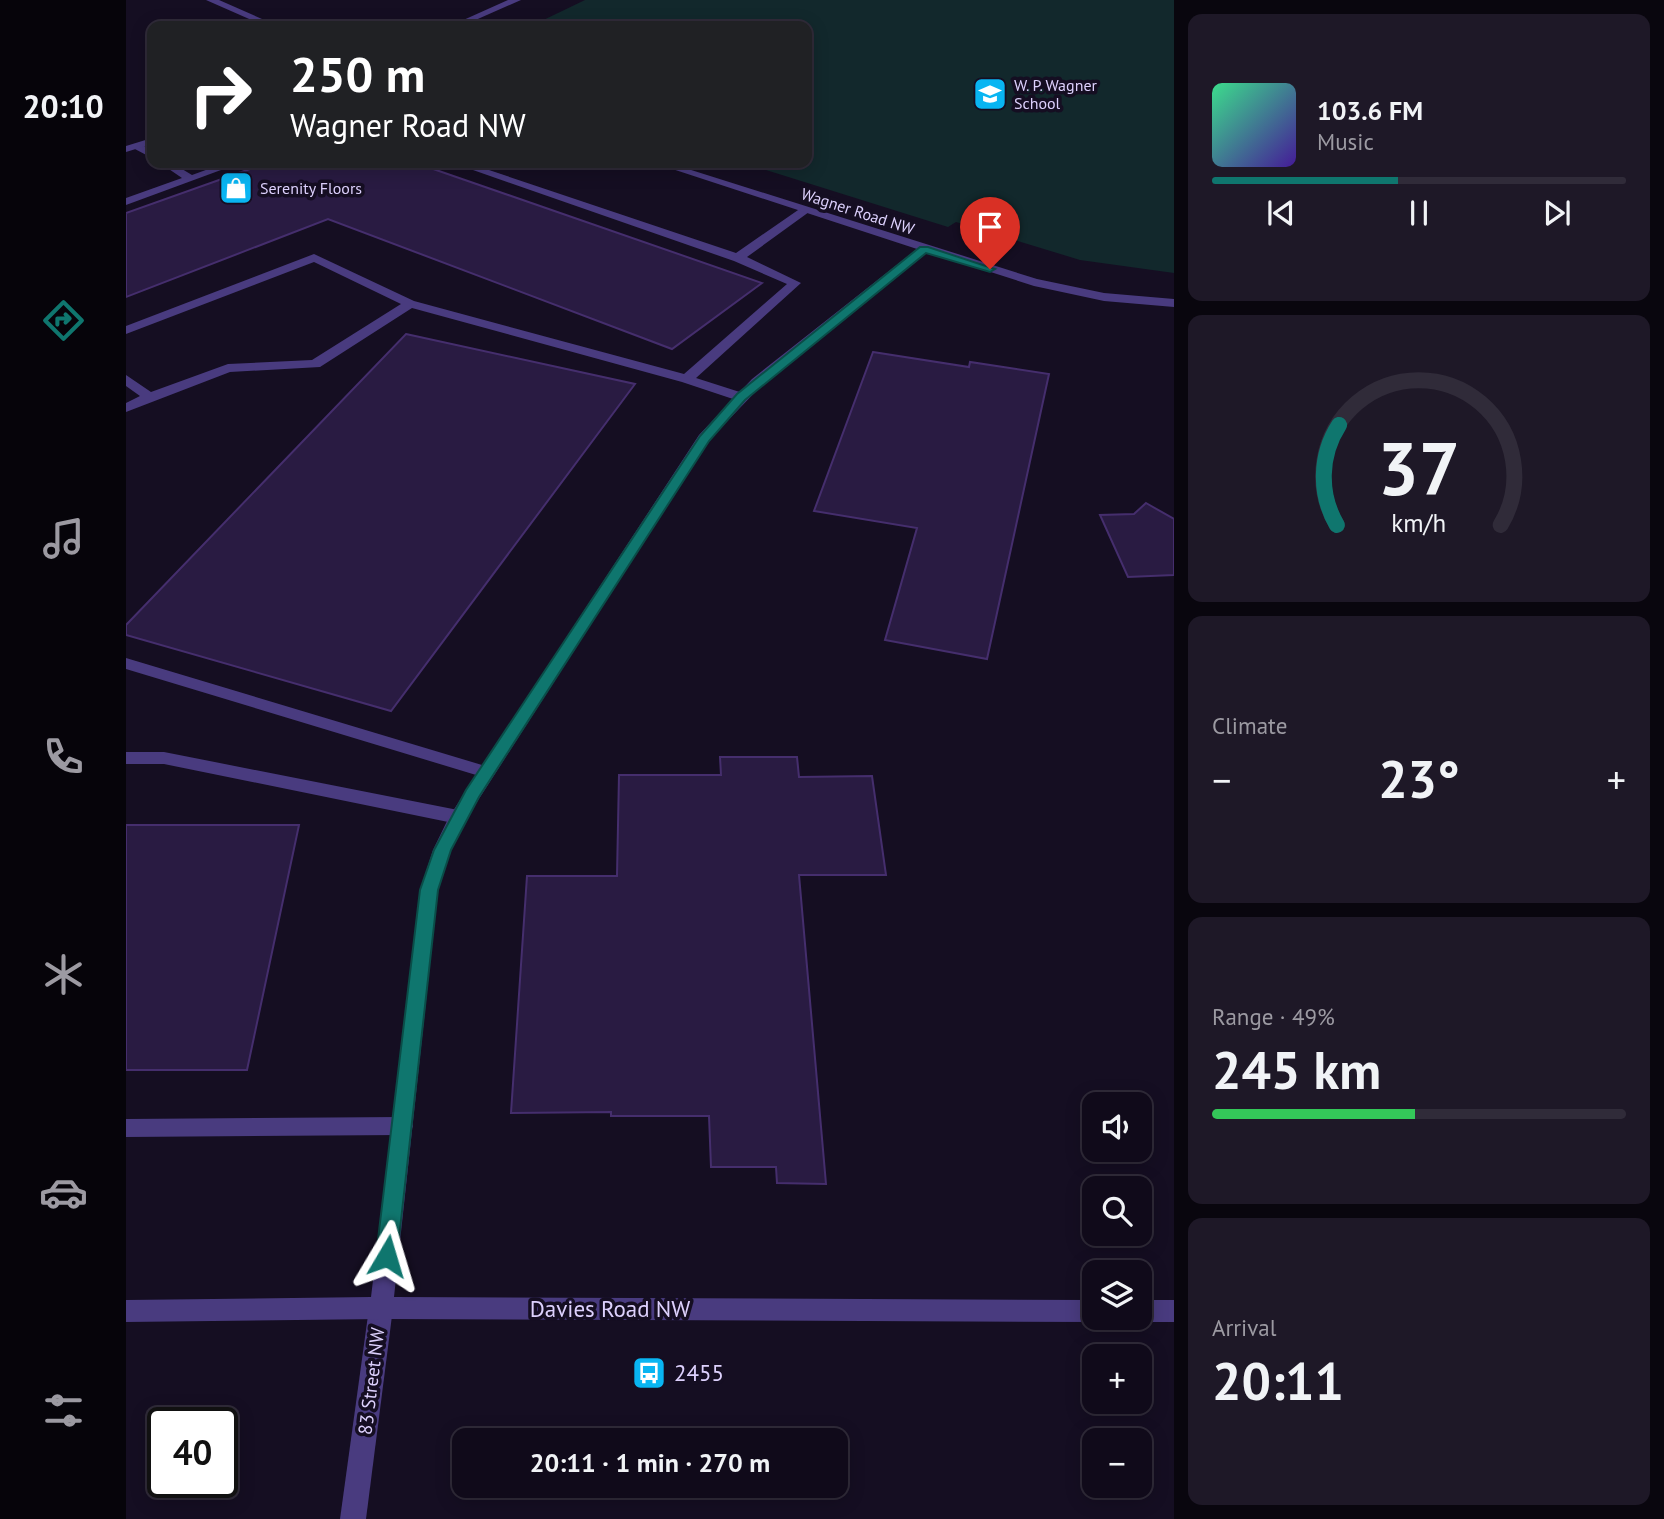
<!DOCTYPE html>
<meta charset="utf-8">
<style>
body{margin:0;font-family:"PT Sans",sans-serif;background:#1e1827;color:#f1f3f6;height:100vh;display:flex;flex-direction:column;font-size:26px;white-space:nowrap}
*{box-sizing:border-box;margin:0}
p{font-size:23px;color:#9c9aa2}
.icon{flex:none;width:38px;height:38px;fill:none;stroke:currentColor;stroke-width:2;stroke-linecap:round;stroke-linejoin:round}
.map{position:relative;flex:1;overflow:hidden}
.sheet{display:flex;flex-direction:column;gap:14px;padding:14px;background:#09060e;width:490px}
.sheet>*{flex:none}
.top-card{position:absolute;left:21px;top:21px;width:665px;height:147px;border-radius:14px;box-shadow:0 4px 18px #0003,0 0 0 2px #302b39;background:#202124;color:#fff;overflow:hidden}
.controls{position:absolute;left:956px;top:1092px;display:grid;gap:14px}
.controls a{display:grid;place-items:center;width:70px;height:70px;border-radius:14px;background:#100a1a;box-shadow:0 4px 18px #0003,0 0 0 2px #302b39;font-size:35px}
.speed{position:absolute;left:21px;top:1407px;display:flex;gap:14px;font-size:35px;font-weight:700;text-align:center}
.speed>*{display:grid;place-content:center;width:91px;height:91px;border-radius:50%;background:#100a1a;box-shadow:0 4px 18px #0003,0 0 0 2px #302b39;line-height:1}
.speed .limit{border:4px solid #111;border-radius:10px;background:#fff;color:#111}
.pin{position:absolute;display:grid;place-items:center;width:60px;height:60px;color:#fff;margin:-72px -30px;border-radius:50% 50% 50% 0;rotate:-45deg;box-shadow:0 0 7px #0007}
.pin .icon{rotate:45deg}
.me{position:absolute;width:77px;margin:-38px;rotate:7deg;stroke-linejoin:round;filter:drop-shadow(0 0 5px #0008)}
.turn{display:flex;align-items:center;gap:24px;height:147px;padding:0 28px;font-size:32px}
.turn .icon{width:91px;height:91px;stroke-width:2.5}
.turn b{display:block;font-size:49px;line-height:60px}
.big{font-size:52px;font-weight:700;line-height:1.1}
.sheet .card{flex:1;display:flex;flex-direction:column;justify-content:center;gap:10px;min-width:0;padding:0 24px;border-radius:14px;background:#1e1827}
.sheet .dial{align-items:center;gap:0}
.dial svg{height:182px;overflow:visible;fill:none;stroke:#302b39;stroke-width:7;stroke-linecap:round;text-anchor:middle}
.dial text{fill:#f1f3f6;stroke:none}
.song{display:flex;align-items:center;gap:21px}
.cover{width:84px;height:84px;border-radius:10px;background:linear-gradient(135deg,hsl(150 70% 55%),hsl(260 70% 35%))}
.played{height:7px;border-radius:4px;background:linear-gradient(90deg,#0f766e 45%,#302b39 45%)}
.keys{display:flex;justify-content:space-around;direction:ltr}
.heat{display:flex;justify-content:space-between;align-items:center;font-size:38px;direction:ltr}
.charge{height:10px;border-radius:5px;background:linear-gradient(90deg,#34c759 49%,#302b39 0)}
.trip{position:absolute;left:326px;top:1428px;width:396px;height:70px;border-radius:14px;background:#100a1a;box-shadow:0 4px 18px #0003,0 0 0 2px #302b39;font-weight:700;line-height:70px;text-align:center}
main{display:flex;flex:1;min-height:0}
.dock{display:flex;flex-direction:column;width:126px;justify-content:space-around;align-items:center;background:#06040a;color:#9c9aa2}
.dock .icon{width:49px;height:49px}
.dock .on{color:#0f766e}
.dock b{font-size:32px;color:#f1f3f6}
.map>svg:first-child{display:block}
.green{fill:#12282c}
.building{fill:#291b42;stroke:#452e6d;stroke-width:2}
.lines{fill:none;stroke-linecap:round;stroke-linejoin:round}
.service{fill:#493b7f;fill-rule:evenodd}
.minor{fill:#493b7f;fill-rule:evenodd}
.tertiary{fill:#493b7f;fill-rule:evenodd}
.route{fill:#0f766e;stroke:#0a4d48;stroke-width:2}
.labels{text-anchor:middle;stroke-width:7;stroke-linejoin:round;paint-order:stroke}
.far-poi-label{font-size:16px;fill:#ddd1fd;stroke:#150e22;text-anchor:start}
.far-street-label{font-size:16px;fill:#ddd1fd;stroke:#150e22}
.street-label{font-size:19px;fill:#ddd1fd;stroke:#150e22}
.near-street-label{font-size:23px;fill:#ddd1fd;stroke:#150e22}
.near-poi-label{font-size:23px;fill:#ddd1fd;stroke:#150e22;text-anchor:start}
</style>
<main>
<nav class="dock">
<b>20:10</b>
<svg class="icon on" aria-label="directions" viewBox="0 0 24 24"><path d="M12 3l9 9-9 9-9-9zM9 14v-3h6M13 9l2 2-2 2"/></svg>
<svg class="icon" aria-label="music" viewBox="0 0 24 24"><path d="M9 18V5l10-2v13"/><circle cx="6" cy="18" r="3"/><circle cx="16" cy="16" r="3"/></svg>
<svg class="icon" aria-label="phone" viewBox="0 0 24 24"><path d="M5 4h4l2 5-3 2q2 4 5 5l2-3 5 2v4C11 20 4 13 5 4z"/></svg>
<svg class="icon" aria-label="climate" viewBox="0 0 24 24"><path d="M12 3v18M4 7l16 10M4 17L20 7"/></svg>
<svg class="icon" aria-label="car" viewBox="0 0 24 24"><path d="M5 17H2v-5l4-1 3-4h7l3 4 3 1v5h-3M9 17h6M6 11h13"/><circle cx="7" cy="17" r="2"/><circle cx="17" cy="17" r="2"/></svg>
<svg class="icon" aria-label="filters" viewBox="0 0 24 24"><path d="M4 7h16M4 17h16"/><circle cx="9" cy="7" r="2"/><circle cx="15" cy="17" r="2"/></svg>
</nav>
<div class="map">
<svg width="1048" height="1519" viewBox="0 0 1048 1519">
<rect width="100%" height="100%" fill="#150e22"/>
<!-- green -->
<path class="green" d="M459,0H1048V273L954,260L830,222L822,227L618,163H681V26H405Z"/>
<!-- building -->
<path class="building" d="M141,163H290L636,283L546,349L202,219L0,297V213Z
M280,334L509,384L265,711L0,635V625Z
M747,352L843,367L844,362L923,374L861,659L759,640L791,528L688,511Z
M1020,503L1048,519V575L1002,577L974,515L1008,514Z
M594,757H671L673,777L746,776L760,875H673L700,1184L651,1183L650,1167H585L583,1116H485V1112L385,1113L401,876H491L493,775H595Z
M0,825H173L121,1070H0Z"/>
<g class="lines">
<!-- service -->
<path class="service" d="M7,144H15L26,151V158L7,148Z
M34,163H46L66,175L99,163H114L0,205V198L56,178Z
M327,163H342L610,253L675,208H683V212L621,257L675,283L570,378L620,394V400H610L556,382L286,308L194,367L104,372L0,412V403L14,396L0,386V375L25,392L102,364L186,360L275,304L188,262L0,334V326L188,254L288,301L558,374L661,284L608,261Z
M0,658L366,768L369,772L366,776L360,778L0,669Z
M0,752H38L332,810L338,812L341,817L338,822L332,824L38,764H0Z
M276,1117L284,1119L287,1126L284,1133L276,1135L0,1137V1119Z"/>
<!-- minor -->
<path class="minor" d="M255,1297L263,1300L267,1308L240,1519H214L243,1308L247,1300Z"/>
<!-- tertiary -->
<path class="tertiary" d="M80,0H93L152,26H139Z
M382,0H395L336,26H324Z
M26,138V144L0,152V146Z
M528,163H543L911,279L978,293L1048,299V307L978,301L908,286L802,252L636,385L583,440L340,819L325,850L312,890L268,1297L968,1300V1318L976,1319L968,1322L255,1319L0,1322V1300L245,1297L294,890L307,850L323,817L573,435L626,379L791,249Z
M1013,1300H1048V1322H1013L1005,1319L1013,1318Z"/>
</g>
<!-- route -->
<path class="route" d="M794,247H802L869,269L864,272L800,253L619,400L583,441L353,797L325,850L312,890L271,1256L268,1263L261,1266L253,1263L250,1256L294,890L308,850L340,790L574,436L611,394Z"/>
<!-- icons -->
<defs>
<symbol id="school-square" viewBox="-11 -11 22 22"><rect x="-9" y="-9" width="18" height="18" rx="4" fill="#09b5f2" stroke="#150e22"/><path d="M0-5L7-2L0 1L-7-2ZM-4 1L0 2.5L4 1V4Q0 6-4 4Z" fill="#fff"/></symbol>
<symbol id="shop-square" viewBox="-11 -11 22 22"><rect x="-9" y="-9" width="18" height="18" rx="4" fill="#09b5f2" stroke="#150e22"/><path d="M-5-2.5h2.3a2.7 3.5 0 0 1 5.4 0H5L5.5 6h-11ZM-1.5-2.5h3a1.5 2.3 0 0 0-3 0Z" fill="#fff"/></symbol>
<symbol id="bus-square" viewBox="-11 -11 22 22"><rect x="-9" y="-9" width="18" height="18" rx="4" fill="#09b5f2" stroke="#150e22"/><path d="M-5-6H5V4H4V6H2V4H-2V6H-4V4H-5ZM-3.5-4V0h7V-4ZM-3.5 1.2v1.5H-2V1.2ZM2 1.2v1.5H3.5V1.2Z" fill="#fff"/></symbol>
</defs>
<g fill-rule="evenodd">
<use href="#school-square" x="845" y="75" width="38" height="38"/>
<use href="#shop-square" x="91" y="169" width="38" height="38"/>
<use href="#bus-square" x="504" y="1354" width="38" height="38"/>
</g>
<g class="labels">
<!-- far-poi labels -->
<g class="far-poi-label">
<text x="888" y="91">W. P. Wagner<tspan x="888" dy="18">School</tspan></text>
<text x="134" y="194">Serenity Floors</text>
</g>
<!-- far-street labels -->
<g class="far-street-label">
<text transform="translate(732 211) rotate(18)" y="6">Wagner Road NW</text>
</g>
<!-- street labels -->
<g class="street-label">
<text transform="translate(245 1381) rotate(-83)" y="7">83 Street NW</text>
</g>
<!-- near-street labels -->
<g class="near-street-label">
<text x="484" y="1317">Davies Road NW</text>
</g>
<!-- near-poi labels -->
<g class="near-poi-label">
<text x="548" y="1381">2455</text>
</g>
</g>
</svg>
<div class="controls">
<a><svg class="icon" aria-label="sound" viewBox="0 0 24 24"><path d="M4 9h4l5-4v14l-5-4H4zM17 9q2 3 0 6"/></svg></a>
<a><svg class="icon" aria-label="search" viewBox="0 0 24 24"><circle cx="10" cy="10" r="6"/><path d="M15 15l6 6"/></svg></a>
<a><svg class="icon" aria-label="layers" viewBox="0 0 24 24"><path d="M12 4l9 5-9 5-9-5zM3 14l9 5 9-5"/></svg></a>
<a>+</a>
<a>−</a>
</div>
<div class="speed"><div class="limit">40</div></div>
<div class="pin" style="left:864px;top:269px;background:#d93025"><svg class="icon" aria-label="arrive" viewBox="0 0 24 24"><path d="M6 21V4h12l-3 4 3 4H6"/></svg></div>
<svg class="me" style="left:261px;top:1256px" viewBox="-20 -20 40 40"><path d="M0-17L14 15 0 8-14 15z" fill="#0f766e" stroke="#fff" stroke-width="4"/></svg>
<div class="trip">20:11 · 1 min · 270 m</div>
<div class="top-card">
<div class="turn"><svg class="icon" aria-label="right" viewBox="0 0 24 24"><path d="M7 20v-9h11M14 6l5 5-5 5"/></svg><div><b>250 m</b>Wagner Road NW</div></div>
</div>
</div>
<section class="sheet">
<div class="card">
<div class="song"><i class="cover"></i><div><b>103.6 FM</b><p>Music</p></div></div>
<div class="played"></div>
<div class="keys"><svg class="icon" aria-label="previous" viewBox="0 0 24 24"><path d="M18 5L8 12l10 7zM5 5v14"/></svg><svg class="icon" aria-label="pause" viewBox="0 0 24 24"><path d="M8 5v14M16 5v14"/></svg><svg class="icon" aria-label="next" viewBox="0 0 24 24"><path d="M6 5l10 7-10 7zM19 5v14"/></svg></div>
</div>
<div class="card dial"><svg viewBox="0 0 100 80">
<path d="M14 69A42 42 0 1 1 86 69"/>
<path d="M14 69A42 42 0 0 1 15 25" stroke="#0f766e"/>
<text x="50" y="56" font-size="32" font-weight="700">37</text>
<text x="50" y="72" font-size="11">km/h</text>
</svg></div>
<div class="card"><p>Climate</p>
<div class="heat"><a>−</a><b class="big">23°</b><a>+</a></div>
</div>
<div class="card"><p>Range · 49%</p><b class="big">245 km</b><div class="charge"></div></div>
<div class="card"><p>Arrival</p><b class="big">20:11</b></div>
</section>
</main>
